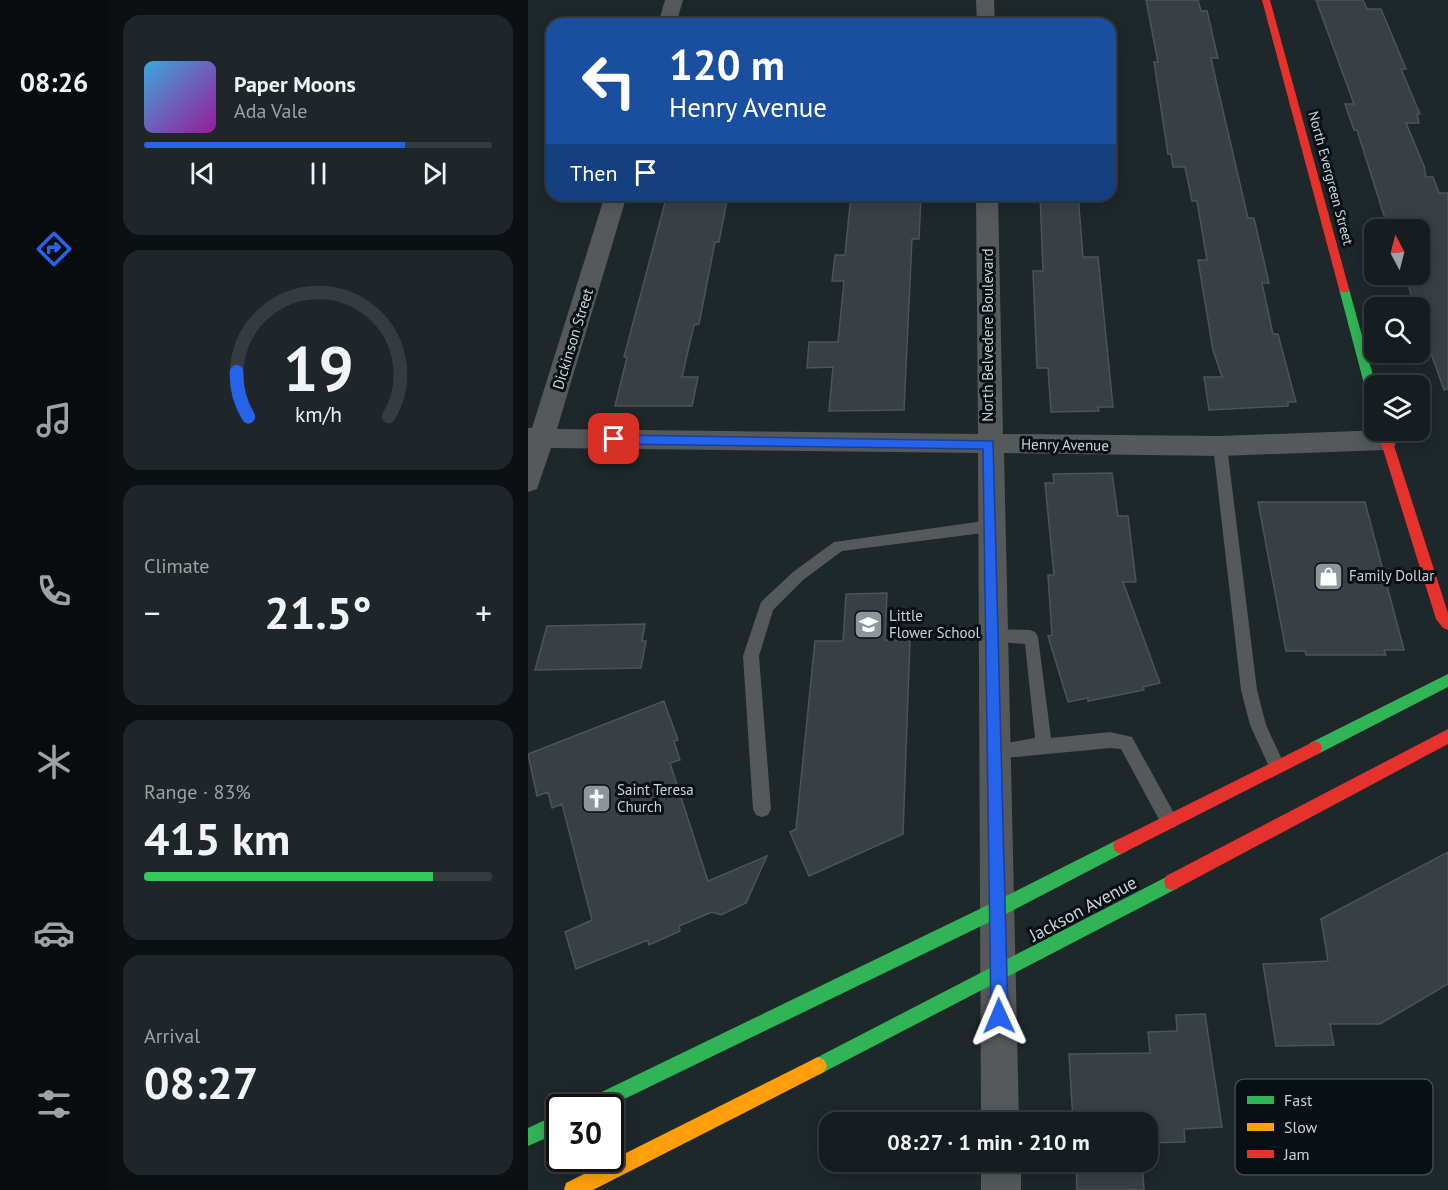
<!DOCTYPE html>
<meta charset="utf-8">
<style>
body{margin:0;font-family:"PT Sans",sans-serif;background:#1f2629;color:#f1f3f6;height:100vh;display:flex;flex-direction:column;font-size:22px;white-space:nowrap}
*{box-sizing:border-box;margin:0}
p{font-size:20px;color:#9ea2a5}
.icon{flex:none;width:33px;height:33px;fill:none;stroke:currentColor;stroke-width:2;stroke-linecap:round;stroke-linejoin:round}
.map{position:relative;flex:1;overflow:hidden}
.details{display:flex;flex-direction:column;gap:15px;padding:15px;background:#0c1012;width:420px}
.details>*{flex:none}
.top-card{position:absolute;left:18px;top:18px;width:570px;height:183px;border-radius:18px;box-shadow:0 3px 15px #0003,0 0 0 2px #353b3e;background:#1a4fa0;color:#fff;overflow:hidden}
.needle{width:39px;rotate:353deg}
.controls{position:absolute;left:836px;top:219px;display:grid;gap:12px}
.controls a{display:grid;place-items:center;width:66px;height:66px;border-radius:12px;background:#161d20;box-shadow:0 3px 15px #0003,0 0 0 2px #353b3e;font-size:30px}
.speed{position:absolute;left:18px;top:1094px;display:flex;gap:12px;font-size:30px;font-weight:700;text-align:center}
.speed>*{display:grid;place-content:center;width:78px;height:78px;border-radius:50%;background:#161d20;box-shadow:0 3px 15px #0003,0 0 0 2px #353b3e;line-height:1}
.speed .limit{border:3px solid #111;border-radius:9px;background:#fff;color:#111}
.pin{position:absolute;display:grid;place-items:center;width:51px;height:51px;color:#fff;margin:-26px;border-radius:12px;box-shadow:0 3px 9px #0006}
.me{position:absolute;width:66px;margin:-33px;rotate:359deg;stroke-linejoin:round;filter:drop-shadow(0 0 4px #0008)}
.turn{display:flex;align-items:center;gap:21px;height:126px;padding:0 24px;font-size:27px}
.turn .icon{width:78px;height:78px;stroke-width:2.5}
.turn b{display:block;font-size:42px;line-height:51px}
.then{display:flex;align-items:center;height:57px;padding:0 24px;background:#0003;gap:12px;font-size:22px}
.big{font-size:45px;font-weight:700;line-height:1.1}
.details .tile{flex:1;display:flex;flex-direction:column;justify-content:center;gap:9px;min-width:0;padding:0 21px;border-radius:18px;background:#1f2629}
.details .dial{align-items:center;gap:0}
.dial svg{height:156px;overflow:visible;fill:none;stroke:#353b3e;stroke-width:7;stroke-linecap:round;text-anchor:middle}
.dial text{fill:#f1f3f6;stroke:none}
.song{display:flex;align-items:center;gap:18px}
.cover{width:72px;height:72px;border-radius:9px;background:linear-gradient(135deg,hsl(200 70% 55%),hsl(300 70% 35%))}
.played{height:6px;border-radius:3px;background:linear-gradient(90deg,#2563eb 75%,#353b3e 75%)}
.keys{display:flex;justify-content:space-around;direction:ltr}
.heat{display:flex;justify-content:space-between;align-items:center;font-size:33px;direction:ltr}
.charge{height:9px;border-radius:4px;background:linear-gradient(90deg,#34c759 83%,#353b3e 0)}
.trip{position:absolute;left:291px;top:1112px;width:339px;height:60px;border-radius:18px;background:#161d20;box-shadow:0 3px 15px #0003,0 0 0 2px #353b3e;font-weight:700;line-height:60px;text-align:center}
main{display:flex;flex:1;min-height:0}
.tabs{display:flex;flex-direction:column;width:108px;justify-content:space-around;align-items:center;background:#090c0d;color:#9ea2a5}
.tabs .icon{width:42px;height:42px}
.tabs .on{color:#2563eb}
.tabs b{font-size:27px;color:#f1f3f6}
.map>svg:first-child{display:block}
.building{fill:#394044;stroke:#4d5457;stroke-width:1.5}
.lines{fill:none;stroke-linecap:round;stroke-linejoin:round}
.lane{fill:#55595a;fill-rule:evenodd}
.street{fill:#55595a;fill-rule:evenodd}
.fast{fill:#30b455;fill-rule:evenodd}
.slow{fill:#ff9f0a;fill-rule:evenodd}
.jam{fill:#e5322d;fill-rule:evenodd}
.route{fill:#2563eb;stroke:#184099;stroke-width:1.5}
.labels{text-anchor:middle;stroke-width:6;stroke-linejoin:round;paint-order:stroke}
.far-street-label{font-size:14px;fill:#c9d4d8;stroke:#091013}
.street-label{font-size:15px;fill:#c9d4d8;stroke:#091013}
.poi-label{font-size:15px;fill:#c9d4d8;stroke:#091013;text-anchor:start}
.near-street-label{font-size:18px;fill:#c9d4d8;stroke:#091013}
.key{fill:#091013;stroke:#434b4e;stroke-width:1.5}
.key-label{font-size:16px;fill:#c9d4d8}
</style>
<main>
<nav class="tabs">
<b>08:26</b>
<svg class="icon on" aria-label="directions" viewBox="0 0 24 24"><path d="M12 3l9 9-9 9-9-9zM9 14v-3h6M13 9l2 2-2 2"/></svg>
<svg class="icon" aria-label="music" viewBox="0 0 24 24"><path d="M9 18V5l10-2v13"/><circle cx="6" cy="18" r="3"/><circle cx="16" cy="16" r="3"/></svg>
<svg class="icon" aria-label="phone" viewBox="0 0 24 24"><path d="M5 4h4l2 5-3 2q2 4 5 5l2-3 5 2v4C11 20 4 13 5 4z"/></svg>
<svg class="icon" aria-label="climate" viewBox="0 0 24 24"><path d="M12 3v18M4 7l16 10M4 17L20 7"/></svg>
<svg class="icon" aria-label="car" viewBox="0 0 24 24"><path d="M5 17H2v-5l4-1 3-4h7l3 4 3 1v5h-3M9 17h6M6 11h13"/><circle cx="7" cy="17" r="2"/><circle cx="17" cy="17" r="2"/></svg>
<svg class="icon" aria-label="filters" viewBox="0 0 24 24"><path d="M4 7h16M4 17h16"/><circle cx="9" cy="7" r="2"/><circle cx="15" cy="17" r="2"/></svg>
</nav>
<section class="details">
<div class="tile">
<div class="song"><i class="cover"></i><div><b>Paper Moons</b><p>Ada Vale</p></div></div>
<div class="played"></div>
<div class="keys"><svg class="icon" aria-label="previous" viewBox="0 0 24 24"><path d="M18 5L8 12l10 7zM5 5v14"/></svg><svg class="icon" aria-label="pause" viewBox="0 0 24 24"><path d="M8 5v14M16 5v14"/></svg><svg class="icon" aria-label="next" viewBox="0 0 24 24"><path d="M6 5l10 7-10 7zM19 5v14"/></svg></div>
</div>
<div class="tile dial"><svg viewBox="0 0 100 80">
<path d="M14 69A42 42 0 1 1 86 69"/>
<path d="M14 69A42 42 0 0 1 8 46" stroke="#2563eb"/>
<text x="50" y="56" font-size="32" font-weight="700">19</text>
<text x="50" y="72" font-size="11">km/h</text>
</svg></div>
<div class="tile"><p>Climate</p>
<div class="heat"><a>−</a><b class="big">21.5°</b><a>+</a></div>
</div>
<div class="tile"><p>Range · 83%</p><b class="big">415 km</b><div class="charge"></div></div>
<div class="tile"><p>Arrival</p><b class="big">08:27</b></div>
</section>
<div class="map">
<svg width="920" height="1190" viewBox="0 0 920 1190">
<rect width="100%" height="100%" fill="#1e272a"/>
<!-- building -->
<path class="building" d="M618,0H670L673,11H679L690,58H683L689,85L720,218H726L741,283H734L745,334H750L768,402H760V406L681,410L676,377H694L685,350L670,260H679L669,201H664L657,167H645L643,154H640L626,62H630Z
M788,0H835L839,9H853L878,69H873L892,114H889L891,123H878L896,166L898,177H905L911,193H920V389L916,390L891,319V308H887L877,274H891V230H862L859,225L829,130H826L817,104H826Z
M139,195H200L191,242H187L171,324L166,325L154,377H170L164,406H87L99,357H96Z
M323,195H393L391,239H384L376,410L301,411L305,367L279,368L281,342H310L316,281H304L307,255H317Z
M512,195H550L555,257H570L585,407H570L571,411L523,412L520,368H509L505,271H515Z
M584,473L590,516H600L608,582H595L632,683L615,687L616,690L560,701V698L540,702L520,636L524,635L520,575H526L517,483H526L525,474Z
M730,502H837L876,650H856L858,655H778L777,651H758Z
M359,593L357,640H382L375,834L281,876L262,832L268,829L287,641H315L318,594Z
M117,624L114,641H118L113,668L7,670L19,626Z
M136,701L150,740L146,741L152,760L142,763L180,881L239,856L218,903L193,915L184,912L151,926L152,931L121,945L120,940L48,969L37,932L64,920L34,804L24,808L20,792L9,796L0,754Z
M920,852V984L852,1024H802L806,1045L748,1046L735,964L800,961L793,919Z
M677,1014L694,1127L656,1129L657,1142L620,1143V1122H545L541,1054L622,1053L620,1032L649,1031L648,1015Z
M548,1161H614L616,1190H549Z"/>
<g class="lines">
<!-- lane -->
<path class="lane" d="M692,441L699,446L729,690L738,725L757,766L755,771L749,774L743,771L722,725L713,690L685,446Z
M463,520L470,526L463,532L314,551L275,580L245,610L231,656L243,809L240,815L234,817L228,815L225,809L215,656L233,602L265,572L306,542Z
M465,629L502,630L507,632L510,637L523,738L582,732L604,737L647,815L650,821L647,827L641,829L635,827L593,749L582,748L467,759L461,756L459,751L461,746L507,738L497,644L460,641L457,636L460,631Z"/>
<!-- street -->
<path class="street" d="M137,0H155L148,24H130Z
M448,0H466L467,24H449Z
M77,195H99L29,429L450,434L448,195H470L475,434L692,436L857,430L866,433L870,440L866,447L857,450L692,456L476,453L491,1122H453L450,453L23,448L9,489L0,492V428H4Z
M453,1161H493V1190H453Z"/>
<!-- fast -->
<path class="fast" d="M816,285L821,289L848,386H846V403L840,399L811,289Z
M920,674V687L792,753L787,755L782,753L780,748L782,743Z
M593,838L599,841L601,846L599,851L476,915L80,1107H52L55,1101L464,903Z
M644,874L650,876L652,882L650,888L296,1072L290,1075L284,1072L281,1066L284,1060Z
M32,1113V1132L0,1146V1128Z"/>
<!-- slow -->
<path class="slow" d="M290,1057L296,1060L299,1066L296,1072L65,1190H36L38,1183Z"/>
<!-- jam -->
<path class="jam" d="M734,0H742L821,289L820,292H812L811,289Z
M849,430H861L920,613V630L915,628L908,619Z
M920,729V744L650,888L644,890L638,888L636,882L638,876Z
M787,741L792,743L794,748L792,753L599,851L593,854L587,851L585,846L587,841Z"/>
</g>
<!-- route -->
<path class="route" d="M86,435L465,441L480,1016L477,1023L471,1025L465,1023L463,1016L455,449L86,444L80,439Z"/>
<!-- icons -->
<defs>
<symbol id="shop-square" viewBox="-11 -11 22 22"><rect x="-9" y="-9" width="18" height="18" rx="4" fill="#8d979b" stroke="#091013"/><path d="M-5-2.5h2.3a2.7 3.5 0 0 1 5.4 0H5L5.5 6h-11ZM-1.5-2.5h3a1.5 2.3 0 0 0-3 0Z" fill="#fff"/></symbol>
<symbol id="school-square" viewBox="-11 -11 22 22"><rect x="-9" y="-9" width="18" height="18" rx="4" fill="#8d979b" stroke="#091013"/><path d="M0-5L7-2L0 1L-7-2ZM-4 1L0 2.5L4 1V4Q0 6-4 4Z" fill="#fff"/></symbol>
<symbol id="church-square" viewBox="-11 -11 22 22"><rect x="-9" y="-9" width="18" height="18" rx="4" fill="#8d979b" stroke="#091013"/><path d="M-1.2-6h2.4v3.5h3.3v2.4h-3.3V6h-2.4V-.1h-3.3v-2.4h3.3Z" fill="#fff"/></symbol>
</defs>
<g fill-rule="evenodd">
<use href="#shop-square" x="784" y="560" width="33" height="33"/>
<use href="#school-square" x="324" y="608" width="33" height="33"/>
<use href="#church-square" x="52" y="782" width="33" height="33"/>
</g>
<g class="labels">
<!-- far-street labels -->
<g class="far-street-label">
<text transform="translate(803 178) rotate(75)" y="5">North Evergreen Street</text>
</g>
<!-- street labels -->
<g class="street-label">
<text transform="translate(460 335) rotate(-90)" y="5">North Belvedere Boulevard</text>
<text transform="translate(45 339) rotate(-73)" y="5">Dickinson Street</text>
<text transform="translate(537 445) rotate(1)" y="5">Henry Avenue</text>
</g>
<!-- poi labels -->
<g class="poi-label">
<text x="821" y="581">Family Dollar</text>
<text x="361" y="621">Little<tspan x="361" dy="17">Flower School</tspan></text>
<text x="89" y="795">Saint Teresa<tspan x="89" dy="17">Church</tspan></text>
</g>
<!-- near-street labels -->
<g class="near-street-label">
<text transform="translate(555 909) rotate(-28)" y="6">Jackson Avenue</text>
</g>
</g>
<!-- legend -->
<rect x="707" y="1079" width="198" height="96" rx="9" class="key"/>
<rect x="719" y="1096" width="27" height="8" fill="#30b455"/>
<rect x="719" y="1123" width="27" height="8" fill="#ff9f0a"/>
<rect x="719" y="1150" width="27" height="8" fill="#e5322d"/>
<g class="key-label">
<text x="756" y="1106">Fast</text>
<text x="756" y="1133">Slow</text>
<text x="756" y="1160">Jam</text>
</g>
</svg>
<div class="controls">
<a><svg class="needle" viewBox="-14 -14 28 28"><path d="M0-13l5 13h-10z" fill="#e53935"/><path d="M0 13l5-13h-10z" fill="#9ea2a5"/></svg></a>
<a><svg class="icon" aria-label="search" viewBox="0 0 24 24"><circle cx="10" cy="10" r="6"/><path d="M15 15l6 6"/></svg></a>
<a><svg class="icon" aria-label="layers" viewBox="0 0 24 24"><path d="M12 4l9 5-9 5-9-5zM3 14l9 5 9-5"/></svg></a>
</div>
<div class="speed"><div class="limit">30</div></div>
<div class="pin" style="left:86px;top:439px;background:#d93025"><svg class="icon" aria-label="arrive" viewBox="0 0 24 24"><path d="M6 21V4h12l-3 4 3 4H6"/></svg></div>
<svg class="me" style="left:471px;top:1016px" viewBox="-20 -20 40 40"><path d="M0-17L14 15 0 8-14 15z" fill="#2563eb" stroke="#fff" stroke-width="4"/></svg>
<div class="trip">08:27 · 1 min · 210 m</div>
<div class="top-card">
<div class="turn"><svg class="icon" aria-label="left" viewBox="0 0 24 24"><path d="M17 20v-9H6M10 6l-5 5 5 5"/></svg><div><b>120 m</b>Henry Avenue</div></div>
<div class="then">Then<svg class="icon" aria-label="arrive" viewBox="0 0 24 24"><path d="M6 21V4h12l-3 4 3 4H6"/></svg></div>
</div>
</div>
</main>
